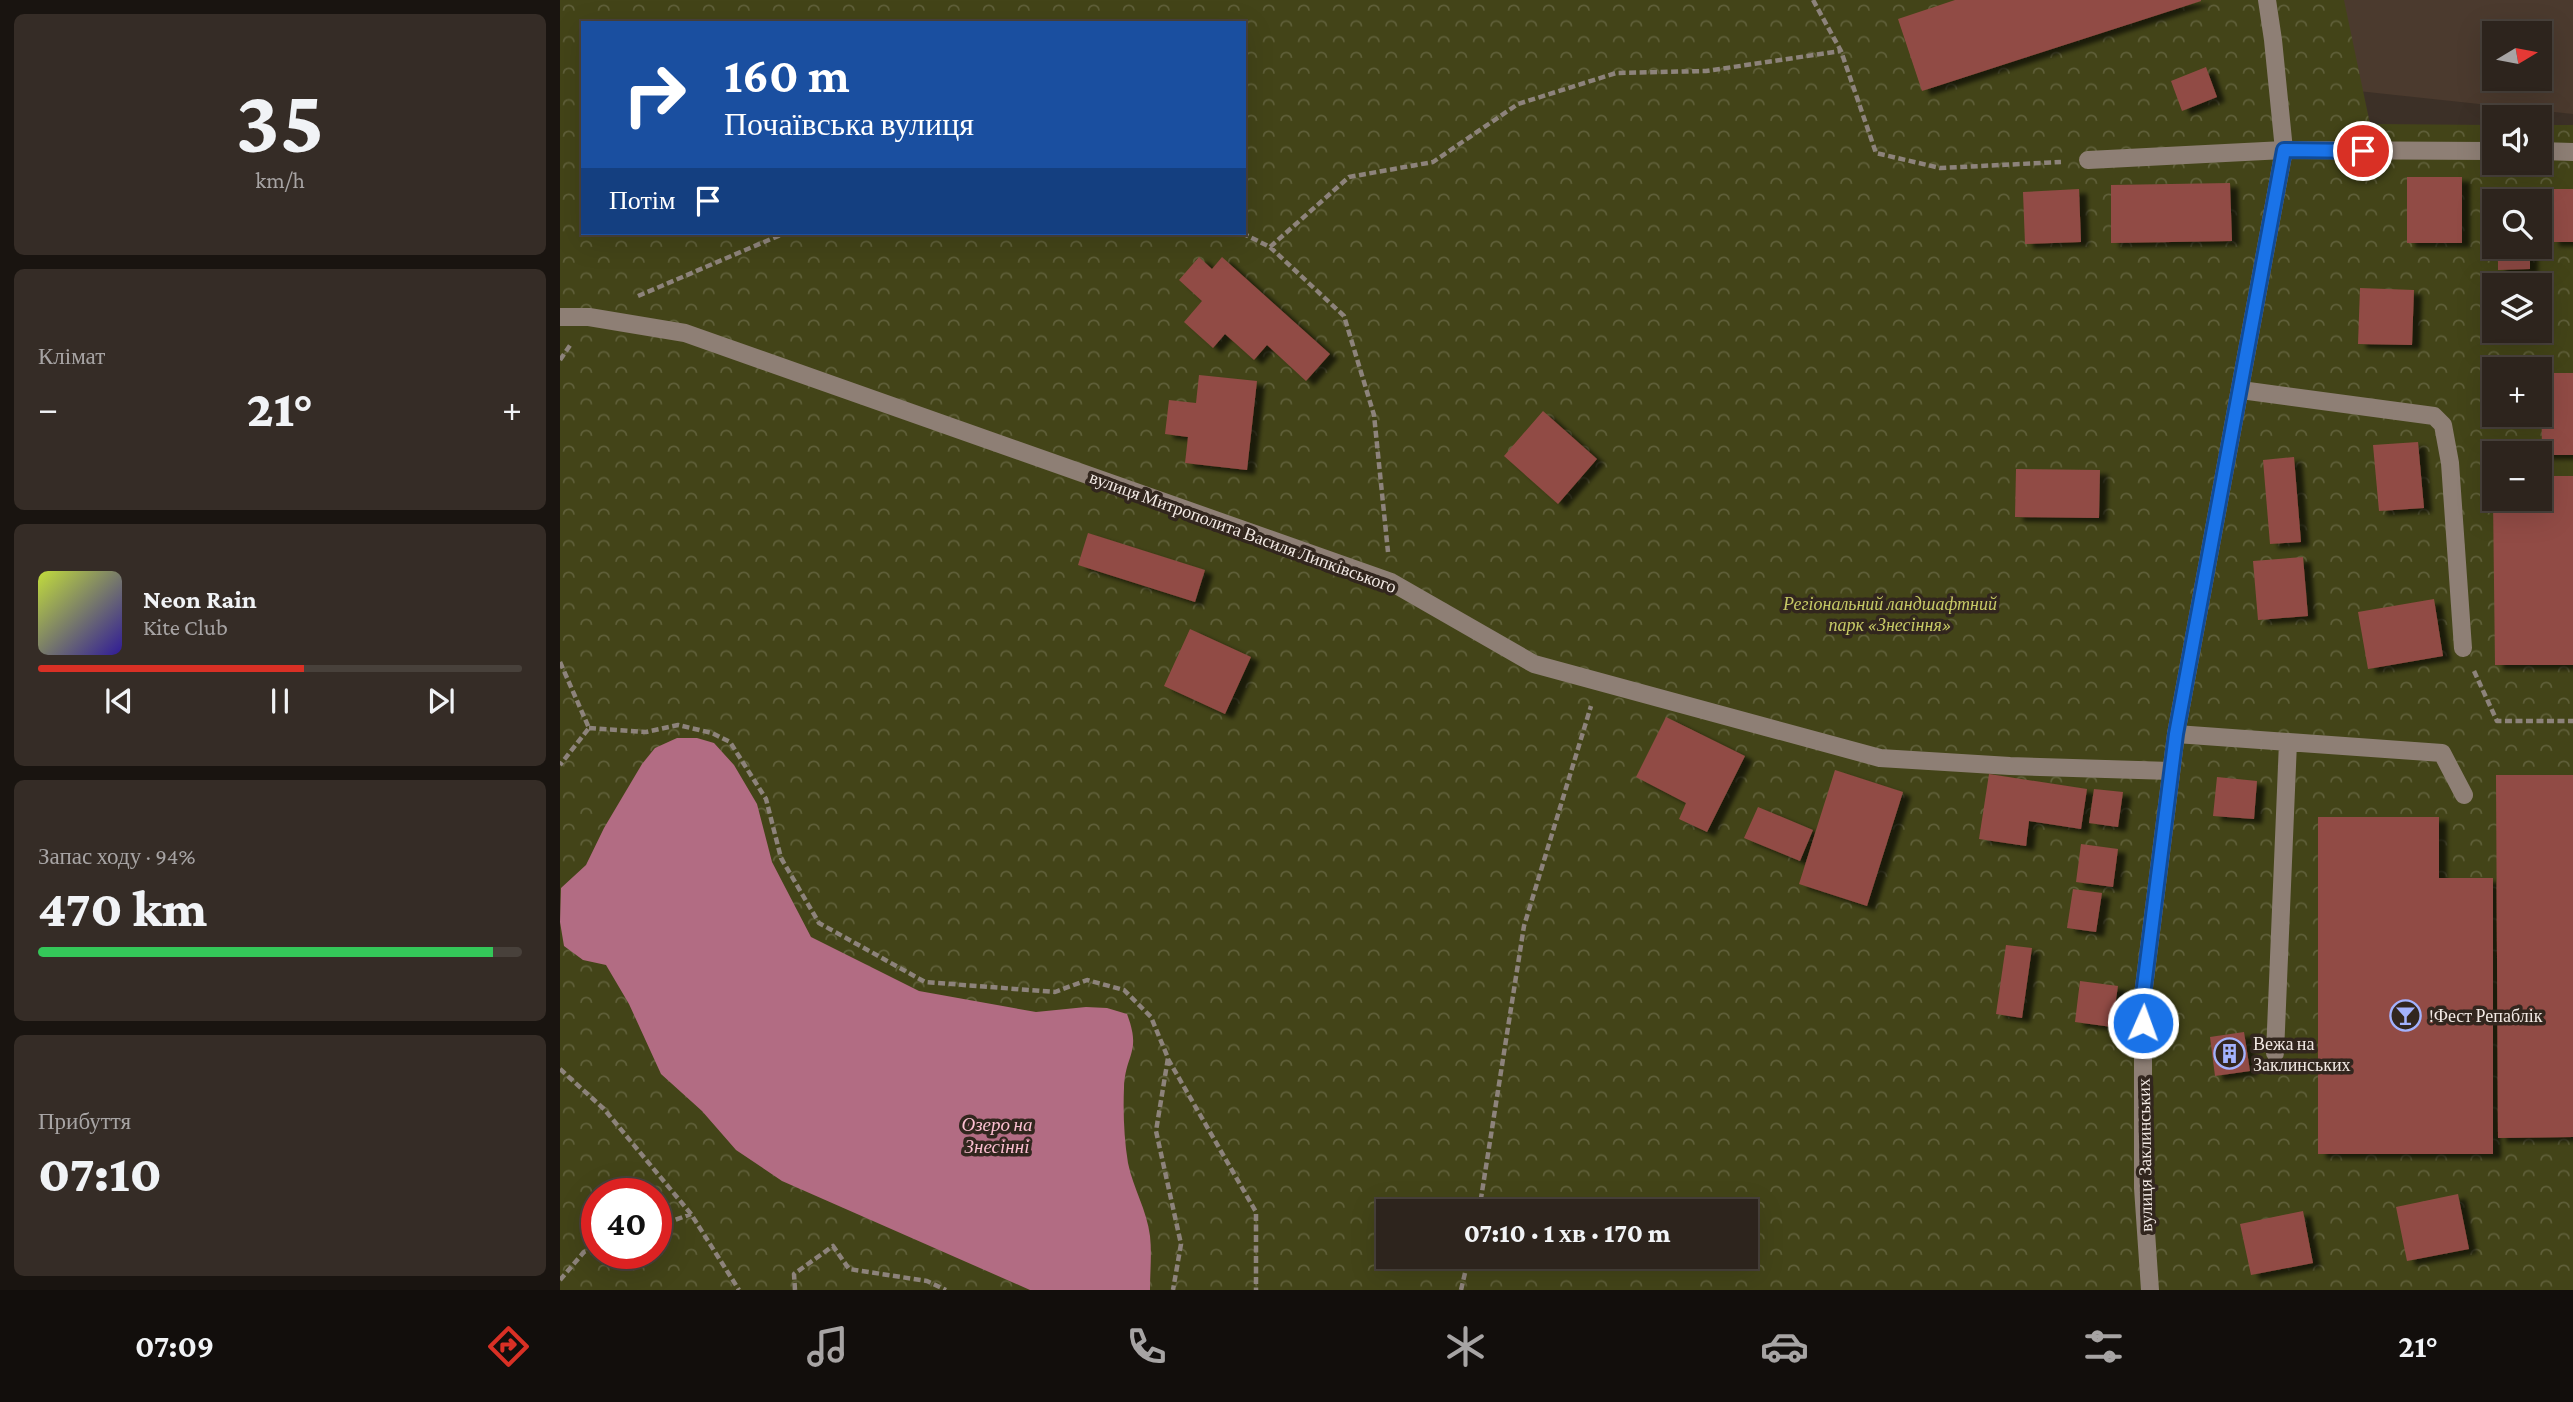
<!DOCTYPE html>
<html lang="uk">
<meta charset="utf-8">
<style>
body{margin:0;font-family:"Crimson Pro",serif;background:#352c26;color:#f1f3f6;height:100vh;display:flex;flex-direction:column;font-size:26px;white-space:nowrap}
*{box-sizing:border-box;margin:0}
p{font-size:23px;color:#a7a4a4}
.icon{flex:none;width:38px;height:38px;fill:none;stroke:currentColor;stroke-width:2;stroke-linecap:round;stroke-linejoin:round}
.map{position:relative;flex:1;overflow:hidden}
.sheet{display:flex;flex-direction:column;gap:14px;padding:14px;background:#191410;width:560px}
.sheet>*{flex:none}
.guide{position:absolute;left:21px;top:21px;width:665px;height:214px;border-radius:0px;box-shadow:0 7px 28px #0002,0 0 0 2px #48413b;background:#1a4fa0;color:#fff;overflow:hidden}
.needle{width:46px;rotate:80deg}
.controls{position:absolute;left:1922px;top:21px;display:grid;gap:14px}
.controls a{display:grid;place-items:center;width:70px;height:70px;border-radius:0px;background:#2d241d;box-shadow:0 7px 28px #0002,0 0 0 2px #48413b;font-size:35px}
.speed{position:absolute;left:21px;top:1178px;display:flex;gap:14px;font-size:35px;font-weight:700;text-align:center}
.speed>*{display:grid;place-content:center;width:91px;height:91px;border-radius:50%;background:#2d241d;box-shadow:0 7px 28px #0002,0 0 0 2px #48413b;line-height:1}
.speed .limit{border:10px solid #d22;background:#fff;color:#111}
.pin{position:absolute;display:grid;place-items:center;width:60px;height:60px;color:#fff;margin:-30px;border:4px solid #fff;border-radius:50%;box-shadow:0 2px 7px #0007}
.me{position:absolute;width:77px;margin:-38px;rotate:2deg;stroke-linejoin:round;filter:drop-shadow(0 0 5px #0008)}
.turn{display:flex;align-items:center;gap:24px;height:147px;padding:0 28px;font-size:32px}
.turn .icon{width:91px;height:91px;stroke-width:2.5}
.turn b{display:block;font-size:49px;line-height:60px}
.then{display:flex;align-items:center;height:66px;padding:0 28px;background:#0003;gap:14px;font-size:26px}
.big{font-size:52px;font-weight:800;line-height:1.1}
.sheet .widget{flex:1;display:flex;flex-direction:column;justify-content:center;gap:10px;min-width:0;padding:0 24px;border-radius:10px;background:#352c26}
.sheet .dial{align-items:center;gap:0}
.dial b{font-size:91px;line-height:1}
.song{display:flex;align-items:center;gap:21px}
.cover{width:84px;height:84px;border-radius:10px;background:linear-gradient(135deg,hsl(70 70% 55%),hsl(250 70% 35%))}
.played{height:7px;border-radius:4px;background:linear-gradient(90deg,#d93025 55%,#48413b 55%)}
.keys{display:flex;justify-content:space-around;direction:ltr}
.heat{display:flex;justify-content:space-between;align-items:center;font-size:38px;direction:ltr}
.charge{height:10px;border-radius:5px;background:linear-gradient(90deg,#34c759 94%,#48413b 0)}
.trip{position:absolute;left:816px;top:1199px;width:382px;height:70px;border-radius:0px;background:#2d241d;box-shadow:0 7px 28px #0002,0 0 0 2px #48413b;font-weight:800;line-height:70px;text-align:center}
.tab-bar{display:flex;height:112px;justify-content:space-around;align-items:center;background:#120e0c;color:#a7a4a4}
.tab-bar .icon{width:49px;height:49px}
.tab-bar .on{color:#d93025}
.tab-bar b{font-size:32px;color:#f1f3f6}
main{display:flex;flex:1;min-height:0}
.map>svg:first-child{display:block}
.built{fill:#4b3a2e;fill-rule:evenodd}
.park{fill:url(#park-crowns);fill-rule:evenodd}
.water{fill:#b26c83}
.building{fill:#914c45;filter:url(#shadow)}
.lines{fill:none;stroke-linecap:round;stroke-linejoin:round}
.path{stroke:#8d837b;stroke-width:4.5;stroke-dasharray:7 3.5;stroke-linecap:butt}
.lane{stroke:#8e7f75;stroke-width:18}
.street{stroke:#8e7f75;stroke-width:18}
.secondary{stroke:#8e7f75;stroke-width:18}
.route-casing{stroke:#114b97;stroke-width:18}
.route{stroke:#1a73e8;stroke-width:12}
.labels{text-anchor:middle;stroke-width:7;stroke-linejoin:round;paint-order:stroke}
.street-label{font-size:18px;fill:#f2e9e4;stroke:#32261e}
.park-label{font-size:18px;font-style:italic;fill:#c7ca66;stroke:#32261e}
.poi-label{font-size:18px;fill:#f2e9e4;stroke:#32261e;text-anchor:start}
.water-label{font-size:19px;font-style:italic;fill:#fcbfd1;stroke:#32261e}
</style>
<main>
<section class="sheet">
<div class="widget dial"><b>35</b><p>km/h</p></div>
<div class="widget"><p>Клімат</p>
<div class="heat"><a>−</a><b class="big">21°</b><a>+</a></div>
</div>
<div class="widget">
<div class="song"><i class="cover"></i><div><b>Neon Rain</b><p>Kite Club</p></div></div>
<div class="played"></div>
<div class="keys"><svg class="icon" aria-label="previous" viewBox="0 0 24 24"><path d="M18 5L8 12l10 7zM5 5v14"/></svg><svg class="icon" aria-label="pause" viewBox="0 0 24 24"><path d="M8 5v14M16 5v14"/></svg><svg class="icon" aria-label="next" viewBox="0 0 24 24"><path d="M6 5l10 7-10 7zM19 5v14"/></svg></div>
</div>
<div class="widget"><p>Запас ходу · 94%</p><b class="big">470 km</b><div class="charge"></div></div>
<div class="widget"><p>Прибуття</p><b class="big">07:10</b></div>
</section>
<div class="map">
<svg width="2013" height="1290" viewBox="0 0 2013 1290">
<defs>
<pattern id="park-crowns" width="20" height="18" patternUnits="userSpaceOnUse" patternTransform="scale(1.75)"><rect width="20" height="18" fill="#434418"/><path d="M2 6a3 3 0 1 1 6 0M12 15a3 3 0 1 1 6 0" fill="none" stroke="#5f5f39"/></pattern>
<filter id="shadow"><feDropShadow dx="8" dy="4.5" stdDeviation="2" flood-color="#0009"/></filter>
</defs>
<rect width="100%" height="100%" fill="#3c3027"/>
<!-- built -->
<path class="built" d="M1782,0H2013V114L1798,91ZM1934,33H1979V79H1934Z"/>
<!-- park -->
<path class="park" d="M0,0H1784L1810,124L1934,125V163H1979V125H2013V1290H0ZM23,23H684V233H23ZM1934,201H1979V247H1934ZM1934,285H1979V331H1934ZM1934,369H1979V415H1934ZM1934,453H1979V499H1934ZM37,1194H96V1253H37ZM828,1211H1185V1256H828Z"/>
<!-- water -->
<path class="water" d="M117,738H137L154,743L174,765L197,804L212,862L251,937L359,991L476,1012L526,1007L547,1008L567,1014C582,1053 565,1054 564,1088C563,1112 564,1139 568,1163C573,1188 587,1210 590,1236C592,1253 590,1272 590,1290H470L222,1181L176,1150L142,1111L101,1074L69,1004L46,965L23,960L4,946L0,922L1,888L26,865L44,828L82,764L95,748Z"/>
<!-- building -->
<path class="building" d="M1395,0H1641V1L1362,91L1338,19Z
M1646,67L1657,97L1622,111L1611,81Z
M1847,177H1902V243H1847Z
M1670,183L1672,241L1551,243V185Z
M1519,189L1521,242L1465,244L1463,192Z
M1990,189H2013V242H1991Z
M1938,247H1970V269L1938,270Z
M639,257L652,269L662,257L770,354L746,381L707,345L694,360L665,334L653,348L624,322L642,301L619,280Z
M1800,288L1854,290L1852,345L1798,344Z
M1981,373H2013V455H1982Z
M639,375L697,381L687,470L625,463L628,437L605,434L609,400L636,403Z
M983,411L1037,459L998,504L944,456Z
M1858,442L1864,508L1819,511L1813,445Z
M1734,457L1741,542L1710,544L1703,460Z
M1456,469L1540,470L1539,518L1455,517Z
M1979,476H2013V665H1935L1933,499H1979Z
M528,533L645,570L635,602L518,565Z
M1743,557L1748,616L1698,620L1693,561Z
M1874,599L1883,656L1808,669L1798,612Z
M630,629L691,657L665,714L604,686Z
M1106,717L1185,756L1147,832L1119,819L1126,803L1076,777Z
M1275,770L1343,792L1307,906L1239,884Z
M1429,774L1527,789L1521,829L1469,821L1466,846L1419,839Z
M1936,775H2013V1137L1938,1138Z
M1657,777L1697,781L1694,819L1653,816Z
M1534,789L1563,792L1558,827L1529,823Z
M1198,807L1253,830L1240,861L1184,838Z
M1758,817H1879V878H1933V1154H1758Z
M1521,844L1558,849L1553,887L1516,882Z
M1513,889L1542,893L1536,932L1507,928Z
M1446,945L1472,948L1462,1018L1436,1014Z
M1520,981L1558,986L1552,1027L1515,1022Z
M1684,1032L1690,1071L1655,1076L1650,1037Z
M1898,1194L1909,1249L1847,1261L1836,1207Z
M1743,1211L1753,1263L1691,1275L1680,1224Z"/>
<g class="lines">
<!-- path -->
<path class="path" d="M1253,0L1281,51L1316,153L1380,168L1501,162
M682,233L710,247L789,177L873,162L958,104L1056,73L1146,71L1281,51
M710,247L784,316L814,415L828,552
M78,296L225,233
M0,360L11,344
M0,662L29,728L0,765
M1914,671L1937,721H2013
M29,728L86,732L118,725L152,733L170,742L206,799L221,858L259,923L365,982L495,992L527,980L564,990L591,1017L608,1058L596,1131L621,1244L613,1290
M608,1059L696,1212V1290
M0,1069L44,1109L131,1214L179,1290
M919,1211L964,926L1031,706
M96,1227L131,1214
M0,1280L24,1252L37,1247
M235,1290L234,1274L273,1246L289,1269L367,1281L386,1290
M901,1290L909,1256"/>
<!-- lane -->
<path class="lane" d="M1528,160L1724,150
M1681,390L1874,416L1883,425L1890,463L1903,648
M1616,734L1882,753L1904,795
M1715,1053L1728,742"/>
<!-- street -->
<path class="street" d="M1724,150L1934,151
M1979,151L2013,152
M0,317H29L125,333L831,582L974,664L1320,758L1450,766L1611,771"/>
<!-- secondary -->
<path class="secondary" d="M1590,1290L1583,1188V995L1616,734L1724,150L1713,40L1707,0"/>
</g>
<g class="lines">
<defs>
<path id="route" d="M1583,1023V995L1616,734L1724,150L1803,151"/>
</defs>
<!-- route casing -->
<use href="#route" class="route-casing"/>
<!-- route -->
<use href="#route" class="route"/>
</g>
<!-- icons -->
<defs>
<symbol id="bar-ring" viewBox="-11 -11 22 22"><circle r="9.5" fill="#32261e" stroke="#a3b2fd" stroke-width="1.5"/><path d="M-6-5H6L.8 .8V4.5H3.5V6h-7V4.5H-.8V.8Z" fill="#a3b2fd"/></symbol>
<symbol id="building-ring" viewBox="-11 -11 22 22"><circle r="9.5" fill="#32261e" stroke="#a3b2fd" stroke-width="1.5"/><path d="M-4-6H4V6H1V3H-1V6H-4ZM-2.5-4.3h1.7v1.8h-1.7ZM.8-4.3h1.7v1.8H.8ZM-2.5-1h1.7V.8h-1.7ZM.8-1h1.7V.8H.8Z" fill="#a3b2fd"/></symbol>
</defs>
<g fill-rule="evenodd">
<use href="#bar-ring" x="1828" y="998" width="35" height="35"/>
<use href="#building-ring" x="1652" y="1036" width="35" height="35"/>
</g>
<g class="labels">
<!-- street labels -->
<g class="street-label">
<text transform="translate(683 532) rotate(20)" y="6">вулиця Митрополита Василя Липківського</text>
<text transform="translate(1585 1155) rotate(-91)" y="6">вулиця Заклинських</text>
</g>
<!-- park labels -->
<g class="park-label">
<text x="1330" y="610">Регіональний ландшафтний<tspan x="1330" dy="21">парк «Знесіння»</tspan></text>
</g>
<!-- poi labels -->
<g class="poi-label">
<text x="1869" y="1022">!Фест Репаблік</text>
<text x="1693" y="1050">Вежа на<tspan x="1693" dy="21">Заклинських</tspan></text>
</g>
<!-- water labels -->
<g class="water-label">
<text x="437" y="1131">Озеро на<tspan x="437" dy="22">Знесінні</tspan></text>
</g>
</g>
</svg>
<div class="controls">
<a><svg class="needle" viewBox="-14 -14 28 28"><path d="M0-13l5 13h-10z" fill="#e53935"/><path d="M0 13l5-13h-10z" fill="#a7a4a4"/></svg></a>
<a><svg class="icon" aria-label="sound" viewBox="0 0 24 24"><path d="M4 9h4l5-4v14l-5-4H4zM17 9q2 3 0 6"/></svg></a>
<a><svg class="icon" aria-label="search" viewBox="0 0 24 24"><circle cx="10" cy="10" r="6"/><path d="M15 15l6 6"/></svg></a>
<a><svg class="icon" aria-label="layers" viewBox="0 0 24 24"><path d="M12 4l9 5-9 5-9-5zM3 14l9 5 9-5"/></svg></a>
<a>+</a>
<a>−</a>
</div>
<div class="speed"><div class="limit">40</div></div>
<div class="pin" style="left:1803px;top:151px;background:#d93025"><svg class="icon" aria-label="arrive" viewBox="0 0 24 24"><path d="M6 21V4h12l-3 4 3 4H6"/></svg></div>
<svg class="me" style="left:1583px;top:1023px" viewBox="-20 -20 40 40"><circle r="17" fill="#1a73e8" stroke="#fff" stroke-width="3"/><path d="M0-11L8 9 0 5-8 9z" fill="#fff"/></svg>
<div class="trip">07:10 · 1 хв · 170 m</div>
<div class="guide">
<div class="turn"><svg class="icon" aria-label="right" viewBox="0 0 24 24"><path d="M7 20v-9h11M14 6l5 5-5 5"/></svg><div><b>160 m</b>Почаївська вулиця</div></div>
<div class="then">Потім<svg class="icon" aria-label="arrive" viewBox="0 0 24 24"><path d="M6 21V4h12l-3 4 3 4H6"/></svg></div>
</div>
</div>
</main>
<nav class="tab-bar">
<b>07:09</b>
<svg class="icon on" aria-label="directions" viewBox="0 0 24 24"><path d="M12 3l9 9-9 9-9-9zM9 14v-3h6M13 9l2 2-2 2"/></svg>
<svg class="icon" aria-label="music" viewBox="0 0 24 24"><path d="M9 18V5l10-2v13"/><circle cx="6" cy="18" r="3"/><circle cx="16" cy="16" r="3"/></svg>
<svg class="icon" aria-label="phone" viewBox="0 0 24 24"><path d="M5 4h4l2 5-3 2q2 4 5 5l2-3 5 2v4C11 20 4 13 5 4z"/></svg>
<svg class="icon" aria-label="climate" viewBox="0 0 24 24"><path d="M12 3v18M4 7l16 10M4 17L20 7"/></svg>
<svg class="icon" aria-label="car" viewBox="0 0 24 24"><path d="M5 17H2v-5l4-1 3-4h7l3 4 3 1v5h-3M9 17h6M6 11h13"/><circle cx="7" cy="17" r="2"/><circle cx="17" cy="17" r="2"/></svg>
<svg class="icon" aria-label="filters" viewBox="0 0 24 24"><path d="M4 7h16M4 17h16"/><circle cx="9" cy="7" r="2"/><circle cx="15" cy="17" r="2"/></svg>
<b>21°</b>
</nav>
